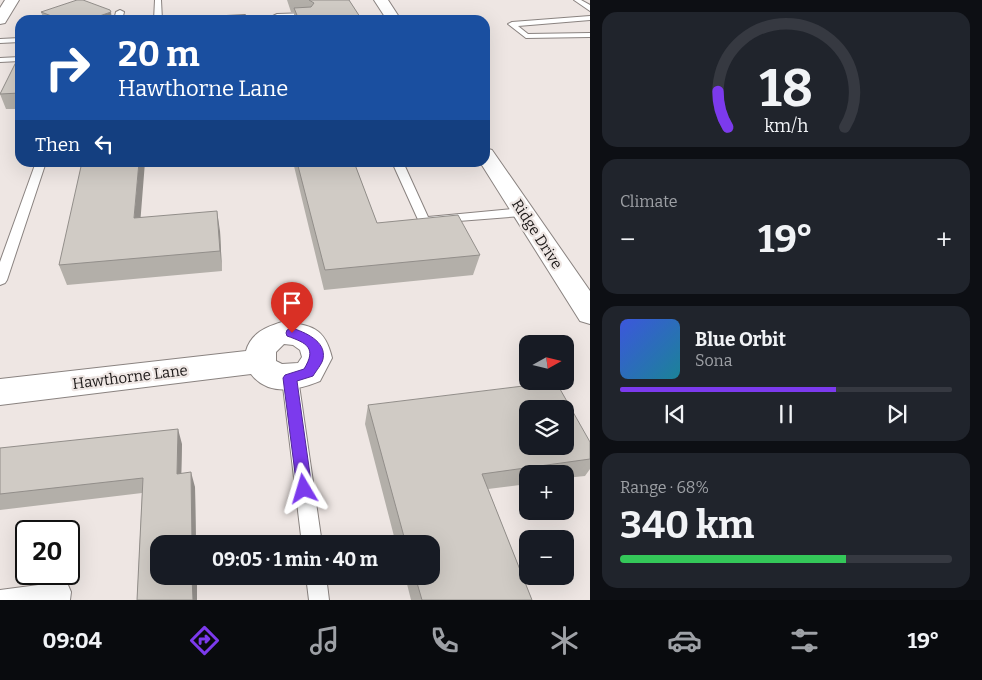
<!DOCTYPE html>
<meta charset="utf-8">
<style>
body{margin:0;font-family:Bitter,serif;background:#20242c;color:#f1f3f6;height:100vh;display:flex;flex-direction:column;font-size:19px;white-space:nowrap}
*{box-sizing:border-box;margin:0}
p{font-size:16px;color:#9ea1a6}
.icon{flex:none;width:28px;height:28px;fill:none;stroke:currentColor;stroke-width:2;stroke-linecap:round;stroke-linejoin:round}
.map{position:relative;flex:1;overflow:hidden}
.panel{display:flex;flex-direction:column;gap:12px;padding:12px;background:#0d0f14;width:392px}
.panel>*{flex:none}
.hud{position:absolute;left:15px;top:15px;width:475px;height:152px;border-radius:15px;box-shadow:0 5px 20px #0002;background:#1a4fa0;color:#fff;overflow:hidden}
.needle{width:32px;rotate:82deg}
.tools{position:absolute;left:519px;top:335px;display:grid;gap:10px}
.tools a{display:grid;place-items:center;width:55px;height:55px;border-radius:10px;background:#171b24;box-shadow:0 5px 20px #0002;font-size:25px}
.speed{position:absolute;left:15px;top:520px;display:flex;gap:10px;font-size:25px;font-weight:700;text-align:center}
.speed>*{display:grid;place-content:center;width:65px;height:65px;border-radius:50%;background:#171b24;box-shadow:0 5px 20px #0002;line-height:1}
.speed .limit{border:2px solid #111;border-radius:8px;background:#fff;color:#111}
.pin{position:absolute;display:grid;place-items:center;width:42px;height:42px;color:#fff;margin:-51px -21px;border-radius:50% 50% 50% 0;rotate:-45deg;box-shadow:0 0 5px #0007}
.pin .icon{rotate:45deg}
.me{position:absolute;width:55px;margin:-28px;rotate:353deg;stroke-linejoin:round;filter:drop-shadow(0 0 4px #0008)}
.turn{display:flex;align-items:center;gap:18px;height:105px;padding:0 20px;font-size:22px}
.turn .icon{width:65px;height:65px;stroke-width:2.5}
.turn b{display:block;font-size:35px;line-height:42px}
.then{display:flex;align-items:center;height:48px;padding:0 20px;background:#0003;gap:10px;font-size:19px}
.big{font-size:38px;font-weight:700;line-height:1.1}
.panel .widget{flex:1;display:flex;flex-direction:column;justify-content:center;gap:8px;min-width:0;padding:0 18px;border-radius:15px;background:#20242c}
.panel .dial{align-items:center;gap:0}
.dial svg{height:130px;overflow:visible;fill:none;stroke:#363941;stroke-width:7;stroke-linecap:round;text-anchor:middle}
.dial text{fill:#f1f3f6;stroke:none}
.song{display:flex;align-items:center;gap:15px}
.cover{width:60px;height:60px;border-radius:8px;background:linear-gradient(135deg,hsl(230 70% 55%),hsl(190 70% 35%))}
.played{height:5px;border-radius:2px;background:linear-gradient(90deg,#7c3aed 65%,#363941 65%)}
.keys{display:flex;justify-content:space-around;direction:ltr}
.heat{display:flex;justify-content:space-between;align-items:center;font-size:28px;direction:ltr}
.charge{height:8px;border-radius:4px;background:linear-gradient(90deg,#34c759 68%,#363941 0)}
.trip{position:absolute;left:150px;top:535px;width:290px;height:50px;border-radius:15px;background:#171b24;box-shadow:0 5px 20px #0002;font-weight:700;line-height:50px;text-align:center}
.tab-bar{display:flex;height:80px;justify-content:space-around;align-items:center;background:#090b0e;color:#9ea1a6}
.tab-bar .icon{width:35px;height:35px}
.tab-bar .selected{color:#7c3aed}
.tab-bar b{font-size:22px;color:#f1f3f6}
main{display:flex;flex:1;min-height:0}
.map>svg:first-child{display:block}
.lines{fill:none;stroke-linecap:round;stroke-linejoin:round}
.service-casing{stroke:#8a8380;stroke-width:2}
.minor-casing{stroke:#8a8380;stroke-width:2}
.service{fill:#fff;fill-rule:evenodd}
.minor{fill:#fff;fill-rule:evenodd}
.wall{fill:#b3afa9}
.shaded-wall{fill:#928e8a}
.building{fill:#d0cbc5;stroke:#928e8a;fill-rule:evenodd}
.route{fill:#7c3aed;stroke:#51269a}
.labels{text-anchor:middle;stroke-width:4.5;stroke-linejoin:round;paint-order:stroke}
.street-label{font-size:15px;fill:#1c1918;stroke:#eee6e3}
</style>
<main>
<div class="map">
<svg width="590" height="600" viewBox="0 0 590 600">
<rect width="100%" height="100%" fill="#eee6e3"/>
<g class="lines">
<defs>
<path id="service" d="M155,0H161L162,20H154Z
M574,0H581L590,5V11Z
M120,10L124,12L122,20H114L116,12Z
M308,13L312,15L311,17L282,18L283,20H275L273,16L277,14Z
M245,15L246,17L242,19L185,20L189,18Z
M590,16V20L518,26L528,34L590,33V37L526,38L508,24L512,22Z
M20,38V42L0,43V39Z
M20,57V61L0,62V58Z
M36,162H46L7,280L5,283L0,285V262Z
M392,162H403L428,217L522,208L528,212L522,216L420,224Z
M290,372L296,374L298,378L322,544H302L282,378L284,374Z
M306,576H326L329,600H309Z
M61,582L68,585L71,592L70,600H0V590Z"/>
<path id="minor" d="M5,0H19L5,23L0,24V8Z
M374,0H388L401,20H387Z
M485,148L492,150L590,291V324L580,321L480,162H485Z
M282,322C311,325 325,327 332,358L320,381C298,390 268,397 251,374L0,405V379L246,351C251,333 266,327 282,322ZM284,344L293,345L300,350L302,357L298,363L282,364L276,361V352Z"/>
</defs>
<!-- service casing -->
<use href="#service" class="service-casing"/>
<!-- minor casing -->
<use href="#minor" class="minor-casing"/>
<!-- service -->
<use href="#service" class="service"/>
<!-- minor -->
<use href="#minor" class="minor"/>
</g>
<!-- wall -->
<path class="wall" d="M287,0H349L362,20H294V12H291Z
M110,10L112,20H44L41,12Z
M20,56V109H6L0,94Z
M293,162H354L377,223L480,255L473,275L324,290Z
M140,217L220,231L222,271L67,285L59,265Z
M368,405L590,442V469L585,476L565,478V474H528V484L488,489L532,600H411L405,576H431V544H396L365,424Z
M182,444L181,474L195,487L197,600H137L142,493L0,510V448Z"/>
<!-- shaded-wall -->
<path class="shaded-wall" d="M111,12L112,20H88Z
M139,162H145L139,238L134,218Z
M217,211L220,231L222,271L220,251Z
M178,429L182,444L181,489L177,474Z
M191,472L195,487L196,544H192Z
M192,576H197V600H193Z"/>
<!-- building -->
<path class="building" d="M77,0H83L110,10L111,12L88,20H62L41,12Z
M309,0H349L362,20H299L294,8L311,7L314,3Z
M19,56H20V93L0,94Z
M82,162H139L134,218L217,211L220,251L59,265Z
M297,162H354L377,223L458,215L480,255L325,270Z
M556,382L590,442V459L482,474L532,600H422L415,576H431V544H406L368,405ZM528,409H565V446H528Z
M178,429L177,474L191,472L192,544H159V576H192L193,600H137L143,478L0,494V448Z"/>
<!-- route -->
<path class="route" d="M292,328C304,332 327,341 323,359C322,364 316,371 313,376L297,381L312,489L310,494L304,496L299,494L297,489L283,378L285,375L304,369C317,348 307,343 287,336L286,333L287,330Z"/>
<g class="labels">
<!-- street labels -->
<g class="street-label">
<text transform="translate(537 234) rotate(57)" y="5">Ridge Drive</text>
<text transform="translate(130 377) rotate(-7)" y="5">Hawthorne Lane</text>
</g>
</g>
</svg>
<div class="tools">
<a><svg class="needle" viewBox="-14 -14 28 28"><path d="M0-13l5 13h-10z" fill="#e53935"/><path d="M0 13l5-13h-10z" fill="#9ea1a6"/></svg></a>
<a><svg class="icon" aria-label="layers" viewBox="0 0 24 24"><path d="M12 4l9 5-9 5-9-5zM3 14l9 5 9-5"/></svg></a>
<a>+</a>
<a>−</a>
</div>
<div class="speed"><div class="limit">20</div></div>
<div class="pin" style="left:292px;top:333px;background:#d93025"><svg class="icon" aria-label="arrive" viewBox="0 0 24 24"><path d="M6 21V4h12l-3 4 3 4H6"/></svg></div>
<svg class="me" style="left:304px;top:489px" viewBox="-20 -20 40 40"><path d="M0-17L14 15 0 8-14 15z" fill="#7c3aed" stroke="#fff" stroke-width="4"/></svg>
<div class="trip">09:05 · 1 min · 40 m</div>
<div class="hud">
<div class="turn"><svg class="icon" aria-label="right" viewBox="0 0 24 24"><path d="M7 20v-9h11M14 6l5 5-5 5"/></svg><div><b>20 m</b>Hawthorne Lane</div></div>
<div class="then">Then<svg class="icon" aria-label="left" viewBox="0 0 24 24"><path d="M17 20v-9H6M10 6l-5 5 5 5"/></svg></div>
</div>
</div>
<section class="panel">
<div class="widget dial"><svg viewBox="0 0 100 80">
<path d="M14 69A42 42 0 1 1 86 69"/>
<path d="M14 69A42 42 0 0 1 8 47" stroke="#7c3aed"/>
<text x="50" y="56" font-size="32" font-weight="700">18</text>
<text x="50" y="72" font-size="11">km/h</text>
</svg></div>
<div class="widget"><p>Climate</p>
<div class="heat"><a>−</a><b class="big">19°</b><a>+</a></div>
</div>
<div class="widget">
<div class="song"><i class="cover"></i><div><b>Blue Orbit</b><p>Sona</p></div></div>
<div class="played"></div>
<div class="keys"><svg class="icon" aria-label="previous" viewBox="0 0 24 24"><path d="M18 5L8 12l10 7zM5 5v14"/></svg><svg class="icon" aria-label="pause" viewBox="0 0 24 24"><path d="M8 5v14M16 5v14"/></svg><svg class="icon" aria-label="next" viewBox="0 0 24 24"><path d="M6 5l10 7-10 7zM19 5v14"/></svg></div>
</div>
<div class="widget"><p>Range · 68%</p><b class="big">340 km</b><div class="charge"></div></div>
</section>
</main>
<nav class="tab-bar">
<b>09:04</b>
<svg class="icon selected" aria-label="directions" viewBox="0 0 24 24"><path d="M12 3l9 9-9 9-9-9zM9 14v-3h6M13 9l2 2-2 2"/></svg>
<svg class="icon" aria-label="music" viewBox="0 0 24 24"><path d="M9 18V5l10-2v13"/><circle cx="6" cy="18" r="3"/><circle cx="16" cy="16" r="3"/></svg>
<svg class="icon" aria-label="phone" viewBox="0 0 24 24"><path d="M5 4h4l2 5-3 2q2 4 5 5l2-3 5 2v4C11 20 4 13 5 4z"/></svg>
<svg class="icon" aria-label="climate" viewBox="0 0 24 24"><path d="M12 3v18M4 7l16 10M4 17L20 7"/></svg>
<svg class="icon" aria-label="car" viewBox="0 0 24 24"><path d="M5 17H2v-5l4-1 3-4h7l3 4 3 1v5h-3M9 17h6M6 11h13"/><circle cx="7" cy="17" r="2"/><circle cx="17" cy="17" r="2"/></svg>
<svg class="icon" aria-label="filters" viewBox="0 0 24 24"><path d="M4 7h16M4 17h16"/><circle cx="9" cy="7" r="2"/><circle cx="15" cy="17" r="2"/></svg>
<b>19°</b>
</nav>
